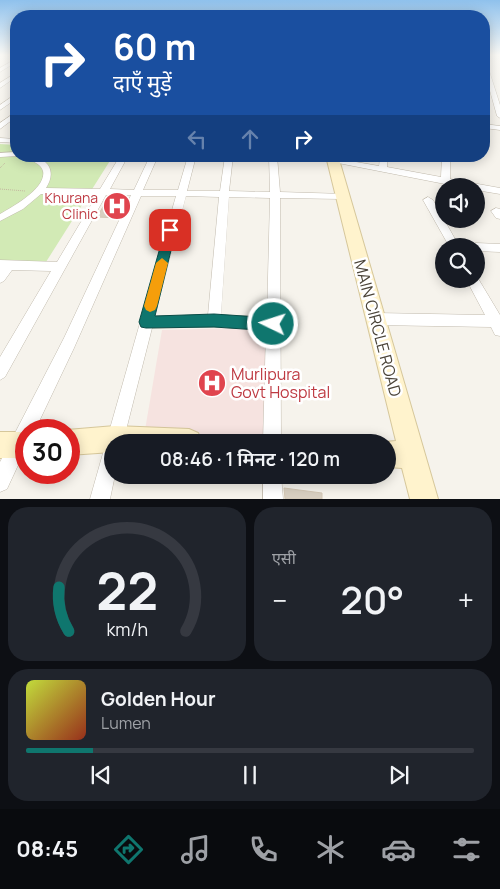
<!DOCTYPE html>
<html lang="hi">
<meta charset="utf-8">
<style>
body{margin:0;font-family:Manrope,"Noto Sans Devanagari",sans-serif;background:#20242c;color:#f1f3f6;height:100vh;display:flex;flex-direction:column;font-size:19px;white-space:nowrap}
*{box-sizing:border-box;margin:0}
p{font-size:16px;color:#9ea1a6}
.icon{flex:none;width:28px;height:28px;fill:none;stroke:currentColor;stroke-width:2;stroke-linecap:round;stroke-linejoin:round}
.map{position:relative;height:499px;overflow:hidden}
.panel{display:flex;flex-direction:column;gap:8px;padding:8px;background:#0d0f14;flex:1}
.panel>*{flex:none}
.hud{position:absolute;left:10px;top:10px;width:480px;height:152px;border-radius:20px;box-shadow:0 2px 12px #0003;background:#1a4fa0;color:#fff;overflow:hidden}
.tools{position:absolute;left:435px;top:178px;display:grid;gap:10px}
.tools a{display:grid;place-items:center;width:50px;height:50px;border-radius:50%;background:#171b24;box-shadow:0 2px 12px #0003;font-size:25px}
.speed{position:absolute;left:15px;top:419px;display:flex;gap:10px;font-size:25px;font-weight:700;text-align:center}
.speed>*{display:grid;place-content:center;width:65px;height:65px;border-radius:50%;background:#171b24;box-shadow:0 2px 12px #0003;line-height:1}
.speed .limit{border:8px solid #d22;background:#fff;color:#111}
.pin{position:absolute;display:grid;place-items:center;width:42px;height:42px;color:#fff;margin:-21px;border-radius:10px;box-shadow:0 2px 8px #0006}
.me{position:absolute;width:55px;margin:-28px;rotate:274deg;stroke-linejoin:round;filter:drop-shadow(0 0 4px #0008)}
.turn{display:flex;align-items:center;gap:18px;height:105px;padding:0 20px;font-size:22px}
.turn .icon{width:65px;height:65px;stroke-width:2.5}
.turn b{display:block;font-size:35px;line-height:42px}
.lanes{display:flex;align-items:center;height:48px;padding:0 20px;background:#0003;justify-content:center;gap:25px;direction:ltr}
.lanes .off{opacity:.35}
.big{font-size:38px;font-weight:600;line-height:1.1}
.panel .card{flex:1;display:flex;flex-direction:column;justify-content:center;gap:8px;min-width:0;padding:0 18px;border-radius:20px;background:#20242c}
.panel .dial{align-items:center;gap:0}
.dial svg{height:130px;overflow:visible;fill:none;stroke:#363941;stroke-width:7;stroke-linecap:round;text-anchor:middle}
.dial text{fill:#f1f3f6;stroke:none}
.song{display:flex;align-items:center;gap:15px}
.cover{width:60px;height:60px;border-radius:8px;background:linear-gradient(135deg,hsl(70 70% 55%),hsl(10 70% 35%))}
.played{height:5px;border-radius:2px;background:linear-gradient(90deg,#0f766e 15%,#363941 15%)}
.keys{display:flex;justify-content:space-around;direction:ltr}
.heat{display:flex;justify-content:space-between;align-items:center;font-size:28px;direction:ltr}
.panel .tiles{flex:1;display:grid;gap:8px;grid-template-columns:1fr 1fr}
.card:last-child{grid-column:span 2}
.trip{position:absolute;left:104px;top:434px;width:292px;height:50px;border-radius:25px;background:#171b24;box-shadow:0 2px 12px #0003;font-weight:600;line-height:50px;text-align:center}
.menu{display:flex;height:80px;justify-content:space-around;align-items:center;background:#090b0e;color:#9ea1a6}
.menu .icon{width:35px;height:35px}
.menu .on{color:#0f766e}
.menu b{font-size:22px;color:#f1f3f6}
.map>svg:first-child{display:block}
.medical{fill:#f6e3e0}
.green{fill:#d2eab5}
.building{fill:#d8cfc1;stroke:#d3c7b4}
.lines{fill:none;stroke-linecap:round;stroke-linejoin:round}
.street-casing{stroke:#c2bbae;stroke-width:1}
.secondary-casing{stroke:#d6c79b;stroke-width:2}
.path{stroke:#c4b79f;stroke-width:1;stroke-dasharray:1 1;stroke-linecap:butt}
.street{fill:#fff;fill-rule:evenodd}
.secondary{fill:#fff3cd;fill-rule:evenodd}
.route{fill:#0f766e;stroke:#0a4d48}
.slow{fill:#f59e0b}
.labels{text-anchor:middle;stroke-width:5;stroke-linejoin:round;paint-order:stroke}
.health-label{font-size:14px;fill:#be3a42;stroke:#fff;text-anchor:end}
.near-street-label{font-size:16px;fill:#4b4439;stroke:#fff}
.near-health-label{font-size:16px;fill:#be3a42;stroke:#fff;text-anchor:start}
</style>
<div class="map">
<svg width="500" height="499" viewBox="0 0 500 499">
<rect width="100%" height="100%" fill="#f6f3ec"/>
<!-- medical -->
<path class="medical" d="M270,327L272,442H231L144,436L162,330Z"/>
<!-- green -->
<path class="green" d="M0,144L16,145V156H113L46,262L0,261Z"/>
<!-- building -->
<path class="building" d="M107,200L126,201L118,218L97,217Z
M284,488L322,493V499H285Z"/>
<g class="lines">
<defs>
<path id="street" d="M16,59V62L0,72V68Z
M484,60L486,61L500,105V118L497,116L484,69Z
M16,73V77L0,88V83Z
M16,94V99L0,110V105Z
M16,112V117L0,129V123Z
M484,124L500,126V130L484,128Z
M0,138L16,139V143L0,142Z
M16,152L17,156L0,157V153Z
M25,156C46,156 58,169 46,188L100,189L120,156H128L110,189L134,190L150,156H158L143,190H178L188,156H196L187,191H220L225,156H233L229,191L270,192L269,156H277L280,192L345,194V198L342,199L280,198L281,442H263L266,330L214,327L152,328L123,442H112V475H115L110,499H90L176,196H141L74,348L35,430H26V448L7,489L0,492V462L64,338L131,195H106L5,377L0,380V357L51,271L12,270L4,281L0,283V260L57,262L97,195L41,194L23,209L0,221V214C12,207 47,188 43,171C41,163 30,161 25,156ZM186,196L219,197L208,315L155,316ZM229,197L270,198L267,317L221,315Z
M380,156H388L387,167L441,177L442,156H450V179L500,188V194L476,190V186L445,184L333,162L329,160L333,158L379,166Z
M428,197L433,200L459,246H449L423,200Z
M496,208L500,209V219L496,218L491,211Z
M476,243L500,244V252L476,251V246H471Z
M476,275L500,315V336L495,335L491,327L376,325L371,323L369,319L371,315L376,313L485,315L466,279H476Z
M263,475H281L283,499H263Z"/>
<path id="secondary" d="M326,156H338L438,499H410L402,468L388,467V442H384L396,441Z
M115,426L189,429L198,433L202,442H112V452L69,455V430H67Z
M0,432H26V458H0Z"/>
</defs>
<!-- street casing -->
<use href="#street" class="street-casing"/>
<!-- secondary casing -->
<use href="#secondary" class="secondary-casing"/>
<!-- path -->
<path class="path" d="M0,168L5,163
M0,189L25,191"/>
<!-- street -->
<use href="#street" class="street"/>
<!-- secondary -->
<use href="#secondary" class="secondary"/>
</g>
<!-- sky -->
<linearGradient id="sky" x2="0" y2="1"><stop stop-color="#8fc1ec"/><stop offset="0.44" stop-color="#fbfaf6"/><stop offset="1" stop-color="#fbfaf6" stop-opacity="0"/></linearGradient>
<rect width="500" height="125" fill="url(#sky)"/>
<!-- route -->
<path class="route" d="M170,226L176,230L155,316L214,314L273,318L278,320L280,324L278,329L273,331L214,327L146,328L141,327L139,322L165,230Z"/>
<!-- slow -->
<path class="slow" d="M162,258L168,263L157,306L155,310L150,312L146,310L144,306L156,263Z"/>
<!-- icons -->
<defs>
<symbol id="hospital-disc" viewBox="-11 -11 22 22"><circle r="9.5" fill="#e0444e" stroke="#fff"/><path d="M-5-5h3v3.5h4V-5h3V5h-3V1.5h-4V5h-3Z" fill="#fff"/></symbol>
</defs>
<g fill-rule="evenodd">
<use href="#hospital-disc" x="101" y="190" width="32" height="32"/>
<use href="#hospital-disc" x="196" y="367" width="32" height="32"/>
</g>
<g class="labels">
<!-- health labels -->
<g class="health-label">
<text x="98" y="203">Khurana<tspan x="98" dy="16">Clinic</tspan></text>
</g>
<!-- near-street labels -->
<g class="near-street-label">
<text transform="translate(378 328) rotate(75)" y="6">MAIN CIRCLE ROAD</text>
</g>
<!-- near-health labels -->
<g class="near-health-label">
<text x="231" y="380">Murlipura<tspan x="231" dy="18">Govt Hospital</tspan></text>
</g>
</g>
</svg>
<div class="tools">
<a><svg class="icon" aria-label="sound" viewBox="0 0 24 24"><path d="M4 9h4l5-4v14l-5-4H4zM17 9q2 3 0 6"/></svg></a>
<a><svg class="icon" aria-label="search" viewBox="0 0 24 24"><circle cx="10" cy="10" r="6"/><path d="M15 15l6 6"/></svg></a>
</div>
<div class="speed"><div class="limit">30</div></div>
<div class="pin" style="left:170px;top:230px;background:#d93025"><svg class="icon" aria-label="arrive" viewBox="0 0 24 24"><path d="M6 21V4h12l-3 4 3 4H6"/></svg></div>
<svg class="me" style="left:273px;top:324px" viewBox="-20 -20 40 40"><circle r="17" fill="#0f766e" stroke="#fff" stroke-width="3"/><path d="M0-11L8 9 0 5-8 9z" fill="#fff"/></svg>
<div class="trip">08:46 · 1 मिनट · 120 m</div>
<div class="hud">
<div class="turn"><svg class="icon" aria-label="right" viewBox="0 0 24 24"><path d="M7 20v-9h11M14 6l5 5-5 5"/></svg><div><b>60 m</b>दाएँ मुड़ें</div></div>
<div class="lanes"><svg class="icon off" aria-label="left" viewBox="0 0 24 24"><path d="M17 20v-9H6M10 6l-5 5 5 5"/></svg><svg class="icon off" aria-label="ahead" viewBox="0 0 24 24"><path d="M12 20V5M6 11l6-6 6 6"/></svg><svg class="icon" aria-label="right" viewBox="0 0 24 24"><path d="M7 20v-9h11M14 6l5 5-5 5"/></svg></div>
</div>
</div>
<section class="panel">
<div class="tiles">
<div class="card dial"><svg viewBox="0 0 100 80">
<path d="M14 69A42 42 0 1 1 86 69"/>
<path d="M14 69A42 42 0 0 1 8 42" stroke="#0f766e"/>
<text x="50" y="56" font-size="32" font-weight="700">22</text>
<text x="50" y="72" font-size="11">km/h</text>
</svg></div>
<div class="card"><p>एसी</p>
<div class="heat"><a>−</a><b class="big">20°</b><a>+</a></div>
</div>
<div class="card">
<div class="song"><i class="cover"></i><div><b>Golden Hour</b><p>Lumen</p></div></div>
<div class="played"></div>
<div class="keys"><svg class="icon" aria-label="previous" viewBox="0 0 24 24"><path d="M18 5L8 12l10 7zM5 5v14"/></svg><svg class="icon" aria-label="pause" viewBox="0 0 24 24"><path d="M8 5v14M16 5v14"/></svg><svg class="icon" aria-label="next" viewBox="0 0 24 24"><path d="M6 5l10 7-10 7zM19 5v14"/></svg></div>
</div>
</div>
</section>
<nav class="menu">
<b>08:45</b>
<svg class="icon on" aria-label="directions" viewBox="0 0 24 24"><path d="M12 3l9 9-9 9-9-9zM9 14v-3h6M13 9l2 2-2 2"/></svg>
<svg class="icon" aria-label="music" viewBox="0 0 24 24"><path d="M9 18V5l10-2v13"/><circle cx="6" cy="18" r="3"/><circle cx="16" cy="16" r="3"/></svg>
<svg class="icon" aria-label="phone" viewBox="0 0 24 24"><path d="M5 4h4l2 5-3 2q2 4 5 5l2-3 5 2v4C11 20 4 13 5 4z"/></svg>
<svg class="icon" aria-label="climate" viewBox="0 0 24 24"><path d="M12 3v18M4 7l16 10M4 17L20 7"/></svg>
<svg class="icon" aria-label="car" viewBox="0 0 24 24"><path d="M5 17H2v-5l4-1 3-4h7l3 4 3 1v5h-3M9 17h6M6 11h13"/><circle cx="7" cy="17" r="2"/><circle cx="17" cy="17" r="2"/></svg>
<svg class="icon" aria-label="filters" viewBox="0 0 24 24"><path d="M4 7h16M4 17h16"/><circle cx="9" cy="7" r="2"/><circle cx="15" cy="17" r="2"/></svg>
</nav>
